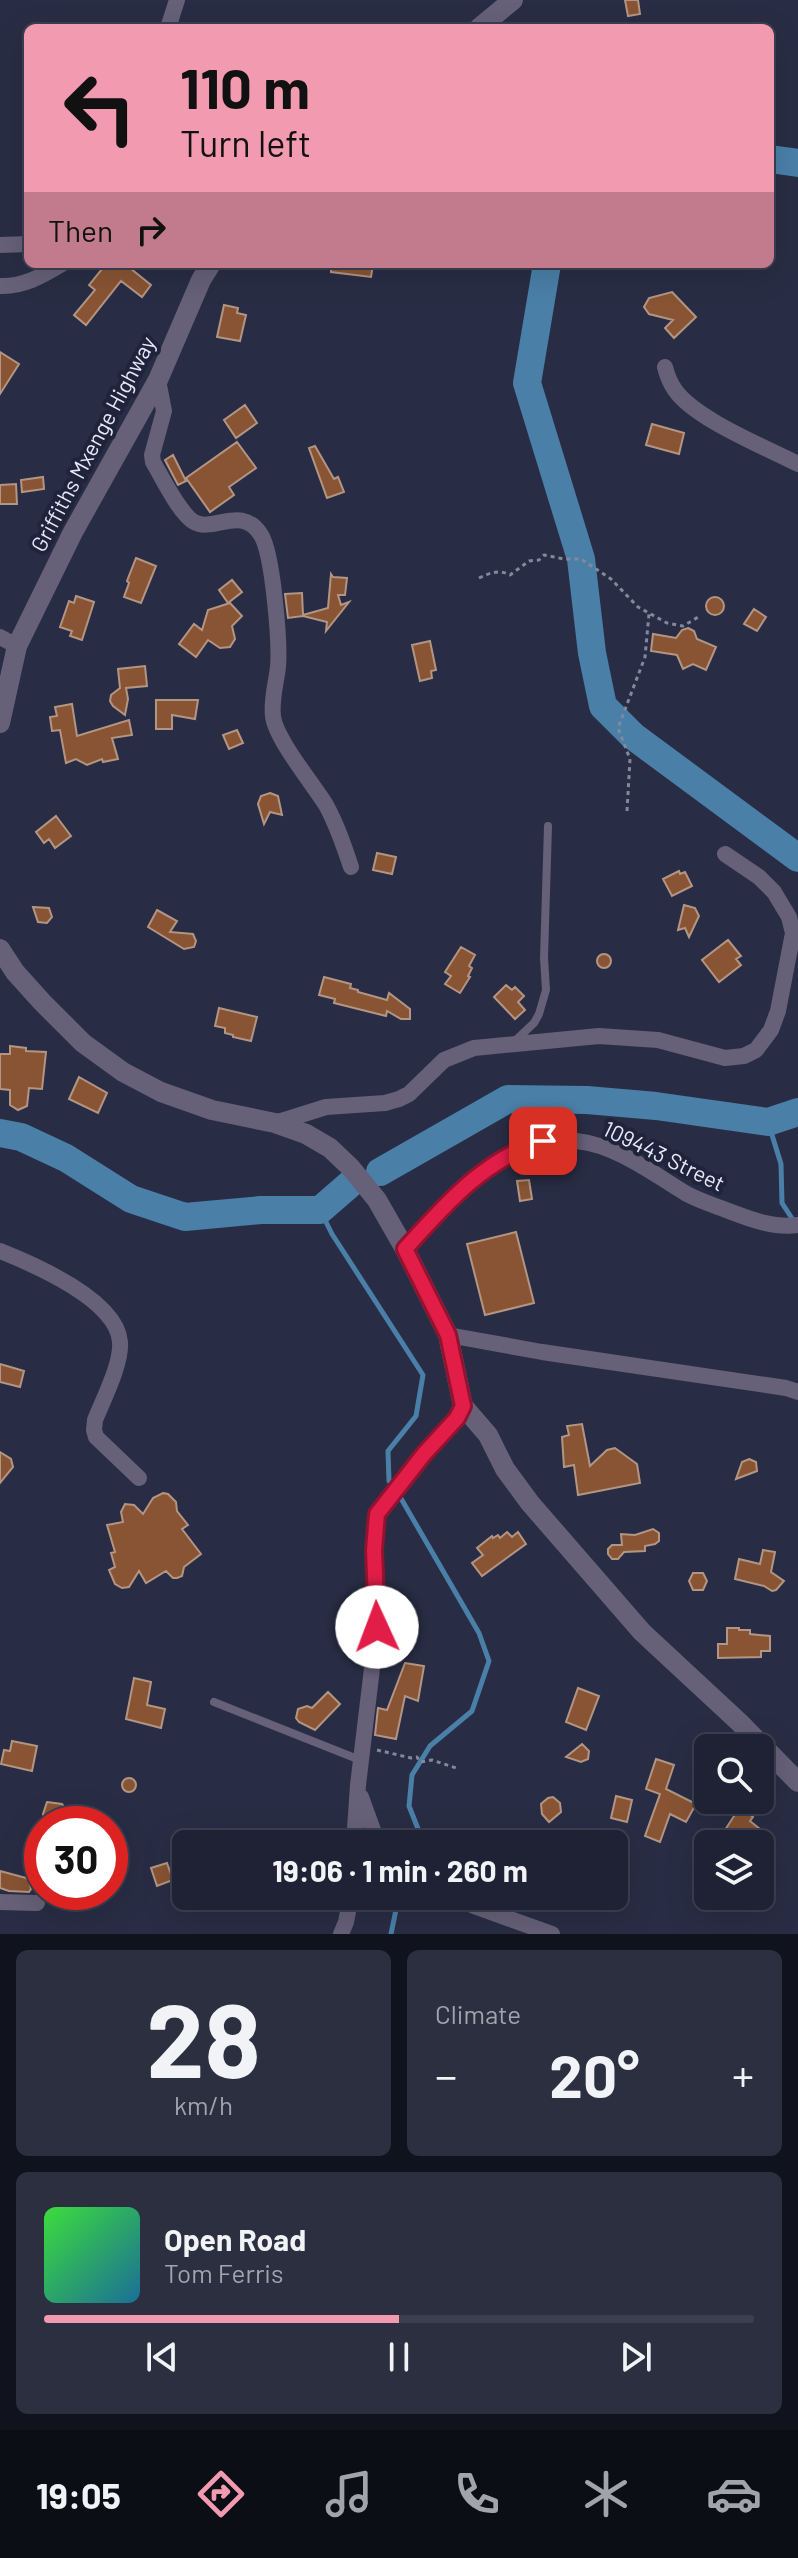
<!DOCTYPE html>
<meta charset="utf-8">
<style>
body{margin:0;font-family:Barlow,sans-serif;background:#2b2f40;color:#f1f3f6;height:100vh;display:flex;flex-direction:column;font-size:30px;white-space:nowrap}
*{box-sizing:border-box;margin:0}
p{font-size:26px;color:#a1a4ac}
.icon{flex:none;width:44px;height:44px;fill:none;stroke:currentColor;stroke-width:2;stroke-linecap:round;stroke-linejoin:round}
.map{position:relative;height:1934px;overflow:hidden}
.details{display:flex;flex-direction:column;gap:16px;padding:16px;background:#10131d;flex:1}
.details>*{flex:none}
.guide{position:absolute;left:24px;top:24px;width:750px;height:244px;border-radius:12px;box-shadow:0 8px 32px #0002,0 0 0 2px #3c3f4f;background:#f29aaf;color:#111;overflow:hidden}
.tools{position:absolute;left:694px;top:1734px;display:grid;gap:16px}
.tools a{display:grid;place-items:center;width:80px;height:80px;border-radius:12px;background:#1e2234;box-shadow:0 8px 32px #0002,0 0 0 2px #3c3f4f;font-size:40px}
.speed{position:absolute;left:24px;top:1806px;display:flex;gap:16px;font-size:40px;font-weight:700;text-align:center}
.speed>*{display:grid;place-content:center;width:104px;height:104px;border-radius:50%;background:#1e2234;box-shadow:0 8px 32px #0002,0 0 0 2px #3c3f4f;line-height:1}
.speed .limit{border:12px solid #d22;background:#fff;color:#111}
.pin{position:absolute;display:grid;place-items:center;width:68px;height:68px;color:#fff;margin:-34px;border-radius:16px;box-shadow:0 4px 12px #0006}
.me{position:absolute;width:88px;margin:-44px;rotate:358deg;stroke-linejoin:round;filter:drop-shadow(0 0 6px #0008)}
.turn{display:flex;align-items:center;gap:28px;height:168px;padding:0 24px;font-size:36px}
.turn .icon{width:104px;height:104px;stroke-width:2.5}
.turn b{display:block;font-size:56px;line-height:68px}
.then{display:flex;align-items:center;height:76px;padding:0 24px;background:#0003;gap:16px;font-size:30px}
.big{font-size:60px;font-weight:700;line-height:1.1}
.details .widget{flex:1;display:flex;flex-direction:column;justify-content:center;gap:12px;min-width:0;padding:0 28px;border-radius:12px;background:#2b2f40}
.details .dial{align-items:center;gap:0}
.dial b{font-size:104px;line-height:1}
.song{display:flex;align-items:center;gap:24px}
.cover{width:96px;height:96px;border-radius:12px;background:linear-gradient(135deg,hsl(120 70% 55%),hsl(200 70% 35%))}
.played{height:8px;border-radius:4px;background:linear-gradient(90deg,#f29aaf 50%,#3c3f4f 50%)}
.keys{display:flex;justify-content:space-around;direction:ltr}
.heat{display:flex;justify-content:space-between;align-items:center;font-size:44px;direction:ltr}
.details .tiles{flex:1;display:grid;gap:16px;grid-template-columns:1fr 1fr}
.widget:last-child{grid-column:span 2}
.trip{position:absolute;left:172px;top:1830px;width:456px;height:80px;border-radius:12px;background:#1e2234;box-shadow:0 8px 32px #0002,0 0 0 2px #3c3f4f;font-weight:700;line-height:80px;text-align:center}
.tabs{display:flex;height:128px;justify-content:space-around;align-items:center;background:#0c0e15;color:#a1a4ac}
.tabs .icon{width:56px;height:56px}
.tabs .on{color:#f29aaf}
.tabs b{font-size:36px;color:#f1f3f6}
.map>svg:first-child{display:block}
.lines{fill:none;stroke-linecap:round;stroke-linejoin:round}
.stream{stroke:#4a7fa8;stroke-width:5}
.river{stroke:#4a7fa8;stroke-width:28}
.building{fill:#885433;stroke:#b39583;stroke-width:2}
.path{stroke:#84889d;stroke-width:3;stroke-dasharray:4 4;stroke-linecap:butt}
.service{stroke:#666078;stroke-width:8}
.minor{stroke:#666078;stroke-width:16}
.tertiary{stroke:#666078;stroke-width:20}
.route-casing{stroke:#92132f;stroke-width:20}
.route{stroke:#e11d48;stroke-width:14}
.labels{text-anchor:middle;stroke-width:8;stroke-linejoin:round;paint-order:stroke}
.street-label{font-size:22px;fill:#e6eafa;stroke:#1f233b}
</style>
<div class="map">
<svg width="798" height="1934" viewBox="0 0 798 1934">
<rect width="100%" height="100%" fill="#282d45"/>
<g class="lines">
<!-- stream -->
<path class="stream" d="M768,1122L781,1164L782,1203L793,1220
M320,1210L332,1234L423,1375L416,1416L388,1451L389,1481L394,1487
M399,1495L479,1633L489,1661L472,1711L430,1746L412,1775L409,1806L424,1844
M391,1934L398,1900L404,1896"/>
<!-- river -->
<path class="river" d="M770,159L798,163
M547,264L527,383L581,559L592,653L603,706L633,736L798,858
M0,1133L21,1137L66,1158L131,1199L185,1217L261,1210H320L350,1184
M380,1172L508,1099L587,1100L656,1106L768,1122L798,1112"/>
</g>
<!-- building -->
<path class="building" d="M625,0H638L640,14L628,16Z
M106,264H125L151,285L142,297L121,281L86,325L74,315L95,290L89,285Z
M331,264H373L371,277L331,272Z
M672,292L696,317L674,338L665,328L673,320L649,314L644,307L649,298Z
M224,305L238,308L237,313L246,315L240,341L217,337Z
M0,352L19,364L0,394Z
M245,405L257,423L236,438L224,420Z
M652,424L684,433L679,454L646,445Z
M237,442L256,468L229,487L234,495L210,512L186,478Z
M315,446L334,479L338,477L344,492L327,498L309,448Z
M173,455L186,481L178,485L165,460Z
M43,477L44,489L22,492L21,480Z
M16,484L17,504H0V485Z
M136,558L156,566L141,603L124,597L129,583L127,581Z
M331,574L333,577L347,578L345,595H338L341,605L349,602L326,631L327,622L303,616L288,618L285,594L302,593L303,615L328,608Z
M232,580L242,592L228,603L219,590Z
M76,596L94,602L82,640L70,636L72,631L60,627L69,601L74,603Z
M706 606a9 9 0 1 1 18 0a9 9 0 1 1-18 0Z
M230,603L242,616L232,626L235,639L230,647L220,648L208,640L196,657L179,644L194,624L202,630L208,610Z
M754,609L766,617L757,631L744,624Z
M688,628L694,631L697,639L716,647L706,670L693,664L683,669L677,655L651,651L653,634L676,638L682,630Z
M430,641L436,670L431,671L432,678L420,681L412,645Z
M145,666L147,686L126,688L128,699L125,715L113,706L110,701L111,695L120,688L118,669Z
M156,700H198L195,719L172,715V729H156Z
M72,704L77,736L129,720L132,735L112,738L118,759L103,762L102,759L87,765L76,759L66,763L60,730L52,731L50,717L57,716L55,707Z
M237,730L243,743L229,749L223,735Z
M270,793L278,796L282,815L270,812L264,824L258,804L261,796Z
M56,816L71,836L55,848L49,839L44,843L36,832Z
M377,853L396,857L392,874L373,870Z
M679,871L680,874L685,872L692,886L672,896L663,879Z
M684,905L695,908L699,916L689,937L685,928L678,930Z
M33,907L49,908L52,917L47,923L38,922Z
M157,910L177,921L170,932L193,934L196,941L194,947L184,949L148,927Z
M728,940L741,956L736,959L741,965L719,982L702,960Z
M461,947L475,955L469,966L472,968L468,976L470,977L460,993L445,984L451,976L445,972Z
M597 961a7 7 0 1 1 14 0a7 7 0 1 1-14 0Z
M324,977L351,984L350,988L358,990V992L387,1000L389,993L410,1009V1019H401L387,1011L386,1016L334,1003L335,999L319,995Z
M506,985L512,990L515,987L524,996L518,1002L525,1010L515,1019L494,997Z
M219,1008L257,1017L251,1041L233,1037V1035L225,1033V1028L215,1026Z
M10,1046L26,1048V1051L46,1052L42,1089L29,1088L27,1106L18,1110L10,1105V1090L0,1089V1054H10Z
M79,1077L107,1093L98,1113L69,1099Z
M529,1180L532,1199L520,1201L517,1181Z
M516,1232L534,1303L485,1315L467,1244Z
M0,1364L24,1371L20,1387L0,1382Z
M582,1424L590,1466L607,1450L615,1448L637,1464L640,1483L578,1495L574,1465L564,1467L562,1437L569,1435L567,1426Z
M0,1452L11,1459L13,1467L0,1483Z
M749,1459L756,1462L757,1471L736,1479L742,1462Z
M163,1493L168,1494L176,1502L177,1511L188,1525L182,1529L201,1554L184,1567L182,1576L177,1578H173L166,1571L146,1583L139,1571L129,1587L122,1588L115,1584L109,1570L115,1567L111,1553L115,1552L107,1525L123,1522L121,1512L125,1504L134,1505L143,1514L153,1498Z
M653,1529L659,1533V1541L655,1544L645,1546V1551L624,1552L618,1559H612L608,1554V1549L612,1545H622L621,1534L635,1535Z
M507,1532L512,1537L518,1532L526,1544L482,1576L472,1563L483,1555L477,1548L492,1536L493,1538L498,1535L500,1538Z
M763,1550L775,1552L771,1572L784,1581L776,1590L772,1591L764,1586L735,1579L739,1559L760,1564Z
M693,1573H703L707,1581L703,1590H693L689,1581Z
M727,1628H739V1630H750V1634L770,1636V1651H761V1657L718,1658V1644H727Z
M405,1663L424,1666L418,1701L405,1696L396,1739L375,1735L378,1708L387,1710Z
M134,1678L151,1682L147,1705L165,1709L161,1728L126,1719Z
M578,1688L599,1696L586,1730L566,1722Z
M328,1692L340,1704L315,1730L299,1722L296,1718L298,1709L307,1706L312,1708Z
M12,1741L37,1746L32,1771L1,1764L4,1750L10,1751Z
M582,1744L589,1751L588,1759L581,1762L566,1757Z
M656,1759L674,1765L666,1789L696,1804L686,1822L670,1814L660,1842L645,1836L660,1794L646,1789Z
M122 1785a7 7 0 1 1 14 0a7 7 0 1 1-14 0Z
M616,1796L632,1800L627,1822L611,1818Z
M553,1797L560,1803L561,1812L549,1822L542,1814L541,1804L548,1798Z
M47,1802L62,1804L67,1811L65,1824H45L43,1814Z
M740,1807L753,1817L750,1821L765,1833L755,1844H743L736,1839L734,1841L723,1833Z
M167,1863L173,1880L157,1886L151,1868Z
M0,1871L26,1878L29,1881L31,1889L29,1892L9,1891L0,1888Z"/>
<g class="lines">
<!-- path -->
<path class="path" d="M479,578C490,573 499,569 510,575L529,561L539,560L544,555L564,559H581L611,579L638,607L667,623L683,626L700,616
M627,811L630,759L618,728L645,657L649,614
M377,1750L411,1758L417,1757L420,1762L432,1760L456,1768"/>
<!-- service -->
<path class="service" d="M517,1039L534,1023L539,1014L546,990L544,958L548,826
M214,1702L360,1760"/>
<!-- minor -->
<path class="minor" d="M168,28L177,0
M0,245L28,244
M0,286C23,287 42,276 62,264
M665,367C667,375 670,383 675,390C695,419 765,447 798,464
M158,380L164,411L152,455L153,462C162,477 179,513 194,522C214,533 242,504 261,535C273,554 280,643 278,667C276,684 271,700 273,716C275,738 313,784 326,805C337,825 344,846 351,867
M0,637L17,646
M275,1123L326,1107L385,1103L399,1099L409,1094L444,1060L474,1048L599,1036L658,1040L725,1058L744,1056L756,1050L771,1030L778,1011L793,933L789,917L774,892L759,877L725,854
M405,1249C460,1189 522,1111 613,1151C640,1162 663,1180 687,1194C698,1200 710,1204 721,1208C745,1217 772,1229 798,1225
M0,1251C35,1265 117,1300 120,1342C122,1363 103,1400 95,1420L94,1430L96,1437L139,1478
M448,1335L542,1352L786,1388L798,1392
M361,1797L378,1844
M354,1844L358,1785L377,1627L374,1550L377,1514L424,1454L457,1418L463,1406
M457,1896L474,1906L552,1934
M0,1902L37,1903
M341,1934L346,1922L351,1896"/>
<!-- tertiary -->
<path class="tertiary" d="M479,28L513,0
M0,723L17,646L73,532L158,380L201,280L211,264
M0,949L15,972L42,1002L83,1043L123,1072L161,1092L212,1110L275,1123L306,1134L330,1148L351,1168L377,1200L405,1249L448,1335L463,1406L488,1435L505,1469L530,1503L642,1632L740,1723L798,1782"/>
</g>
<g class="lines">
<defs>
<path id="route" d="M377,1627L374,1550L377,1514L424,1454L457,1418L463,1406L448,1335L405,1249C445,1205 484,1159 543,1141"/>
</defs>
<!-- route casing -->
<use href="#route" class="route-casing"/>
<!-- route -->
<use href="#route" class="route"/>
</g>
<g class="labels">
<!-- street labels -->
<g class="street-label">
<text transform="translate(93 444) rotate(-62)" y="8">Griffiths Mxenge Highway</text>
<text transform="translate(664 1156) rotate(26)" y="8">109443 Street</text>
</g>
</g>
</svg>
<div class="tools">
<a><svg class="icon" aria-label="search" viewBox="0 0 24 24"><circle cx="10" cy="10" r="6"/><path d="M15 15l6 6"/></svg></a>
<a><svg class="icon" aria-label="layers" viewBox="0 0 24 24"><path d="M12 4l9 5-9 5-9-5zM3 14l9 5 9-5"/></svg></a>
</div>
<div class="speed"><div class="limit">30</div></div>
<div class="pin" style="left:543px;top:1141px;background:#d93025"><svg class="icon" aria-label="arrive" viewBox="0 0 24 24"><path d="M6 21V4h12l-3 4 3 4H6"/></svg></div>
<svg class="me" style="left:377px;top:1627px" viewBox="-20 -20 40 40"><circle r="19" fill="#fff"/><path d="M0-13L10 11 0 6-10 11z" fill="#e11d48"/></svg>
<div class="trip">19:06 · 1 min · 260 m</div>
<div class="guide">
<div class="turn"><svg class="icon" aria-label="left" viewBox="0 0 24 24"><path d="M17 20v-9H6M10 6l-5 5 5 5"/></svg><div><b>110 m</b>Turn left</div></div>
<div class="then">Then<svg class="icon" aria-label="right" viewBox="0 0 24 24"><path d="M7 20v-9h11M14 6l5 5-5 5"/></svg></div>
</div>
</div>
<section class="details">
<div class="tiles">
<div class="widget dial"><b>28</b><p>km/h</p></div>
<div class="widget"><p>Climate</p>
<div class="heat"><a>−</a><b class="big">20°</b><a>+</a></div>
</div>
<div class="widget">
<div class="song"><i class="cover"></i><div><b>Open Road</b><p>Tom Ferris</p></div></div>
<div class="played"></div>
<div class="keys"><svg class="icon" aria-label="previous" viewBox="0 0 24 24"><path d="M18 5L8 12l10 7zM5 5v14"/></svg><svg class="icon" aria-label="pause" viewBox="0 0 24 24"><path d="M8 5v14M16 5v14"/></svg><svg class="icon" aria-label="next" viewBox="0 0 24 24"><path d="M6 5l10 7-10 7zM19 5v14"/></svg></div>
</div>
</div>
</section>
<nav class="tabs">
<b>19:05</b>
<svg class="icon on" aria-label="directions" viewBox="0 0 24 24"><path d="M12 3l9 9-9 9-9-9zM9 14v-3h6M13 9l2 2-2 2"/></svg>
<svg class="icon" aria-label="music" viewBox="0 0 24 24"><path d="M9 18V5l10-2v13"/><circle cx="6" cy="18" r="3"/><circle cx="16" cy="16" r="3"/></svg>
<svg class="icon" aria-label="phone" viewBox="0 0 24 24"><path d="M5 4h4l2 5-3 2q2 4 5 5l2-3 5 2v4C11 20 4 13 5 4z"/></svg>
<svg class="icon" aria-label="climate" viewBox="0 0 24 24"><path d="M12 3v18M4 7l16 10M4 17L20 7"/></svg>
<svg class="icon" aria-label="car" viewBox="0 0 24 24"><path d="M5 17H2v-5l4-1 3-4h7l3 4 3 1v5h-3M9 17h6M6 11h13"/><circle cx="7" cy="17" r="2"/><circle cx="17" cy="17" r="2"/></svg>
</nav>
